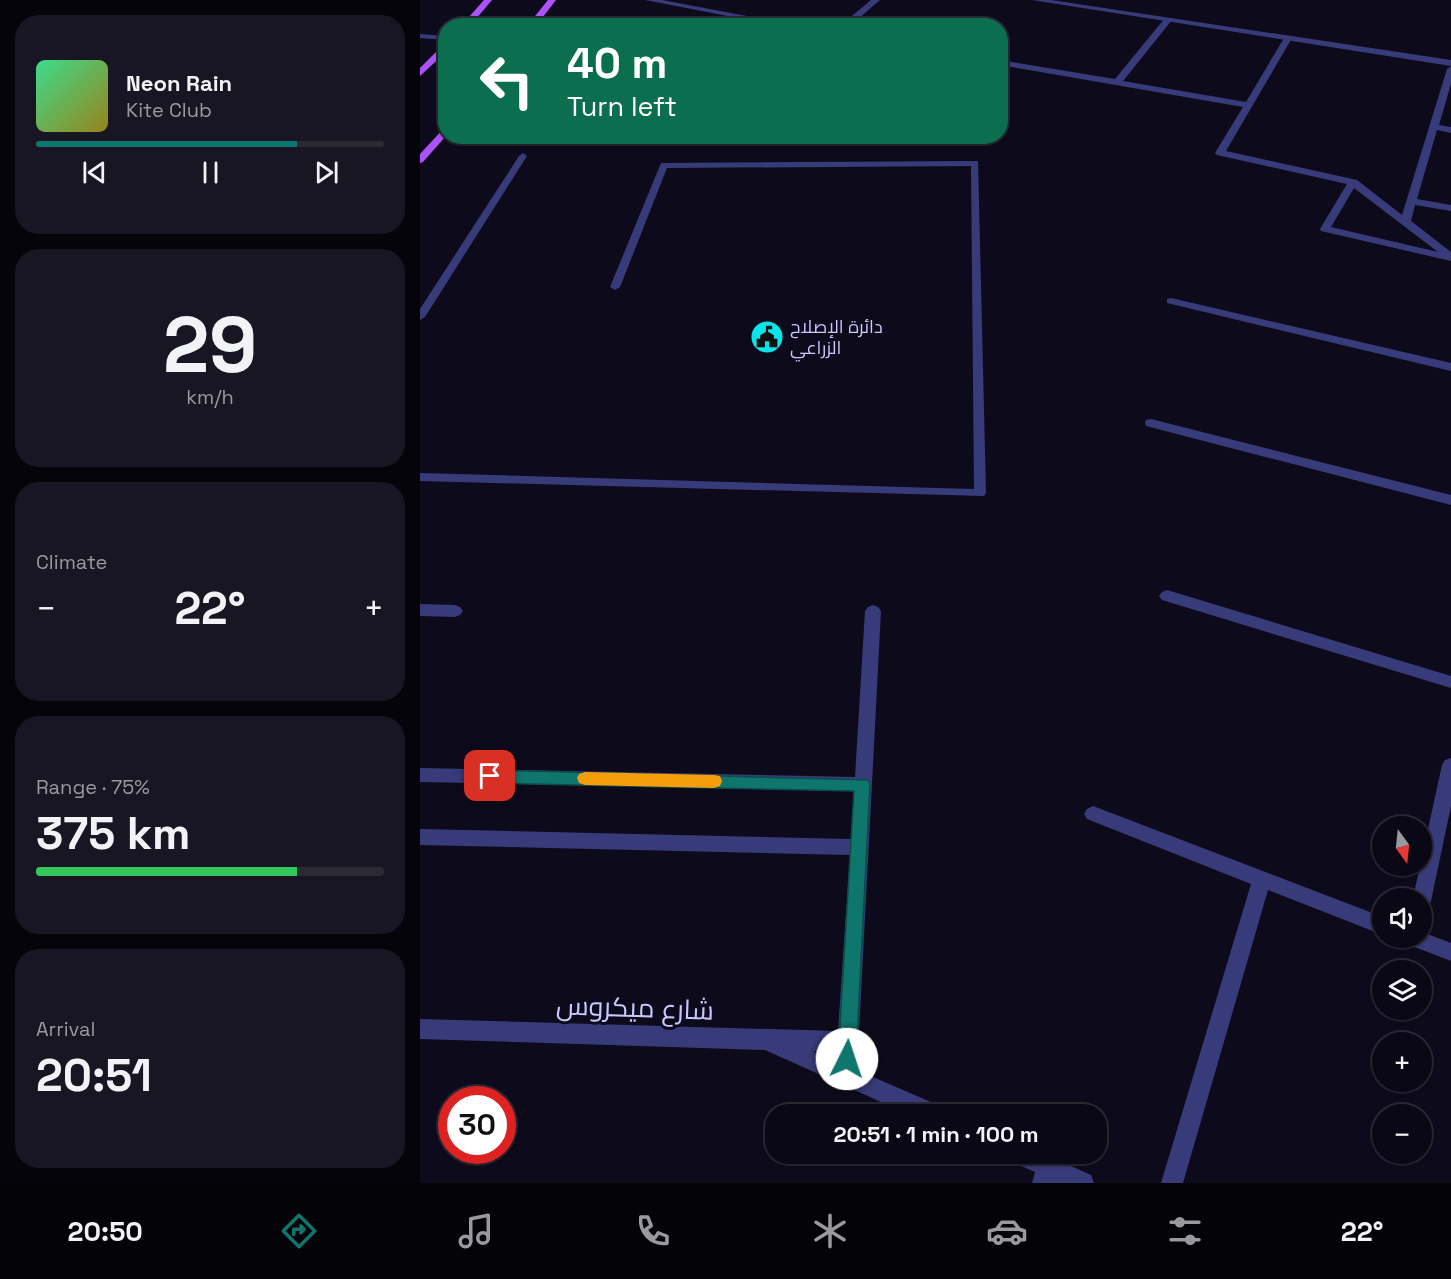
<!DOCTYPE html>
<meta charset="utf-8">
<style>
body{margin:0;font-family:"Space Grotesk",Cairo,sans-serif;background:#181622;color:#f1f3f6;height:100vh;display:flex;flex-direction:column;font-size:22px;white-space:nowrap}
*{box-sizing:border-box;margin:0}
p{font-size:20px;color:#999aa0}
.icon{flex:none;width:33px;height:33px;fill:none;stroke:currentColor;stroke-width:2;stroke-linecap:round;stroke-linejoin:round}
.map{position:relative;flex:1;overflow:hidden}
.panel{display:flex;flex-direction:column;gap:15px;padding:15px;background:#06040b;width:420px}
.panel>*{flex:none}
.hud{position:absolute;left:18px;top:18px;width:570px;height:126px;border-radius:24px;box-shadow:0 2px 4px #0004,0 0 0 2px #2a2934;background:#0b6e4f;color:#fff;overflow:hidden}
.needle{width:39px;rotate:165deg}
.tools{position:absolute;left:952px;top:816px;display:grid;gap:12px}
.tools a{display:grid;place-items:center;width:60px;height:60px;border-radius:50%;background:#0a0814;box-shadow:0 2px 4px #0004,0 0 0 2px #2a2934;font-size:30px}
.speed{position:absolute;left:18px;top:1086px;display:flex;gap:12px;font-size:30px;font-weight:700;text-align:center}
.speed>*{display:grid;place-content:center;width:78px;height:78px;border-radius:50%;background:#0a0814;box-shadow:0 2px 4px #0004,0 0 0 2px #2a2934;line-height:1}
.speed .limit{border:9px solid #d22;background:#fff;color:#111}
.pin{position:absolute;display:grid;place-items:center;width:51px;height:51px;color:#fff;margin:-26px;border-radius:12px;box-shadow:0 3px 9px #0006}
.me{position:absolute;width:66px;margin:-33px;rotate:4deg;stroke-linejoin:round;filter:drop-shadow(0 0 4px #0008)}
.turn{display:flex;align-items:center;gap:21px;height:126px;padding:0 30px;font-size:27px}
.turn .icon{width:78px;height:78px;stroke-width:2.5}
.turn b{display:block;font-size:42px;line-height:51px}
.big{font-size:45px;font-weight:600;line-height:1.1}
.panel .tile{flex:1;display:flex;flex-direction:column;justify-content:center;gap:9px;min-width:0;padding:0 21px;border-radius:24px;background:#181622}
.panel .dial{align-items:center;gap:0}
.dial b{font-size:78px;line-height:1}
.song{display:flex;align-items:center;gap:18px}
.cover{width:72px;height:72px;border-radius:9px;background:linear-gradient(135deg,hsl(150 70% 55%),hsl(50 70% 35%))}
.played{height:6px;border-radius:3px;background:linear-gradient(90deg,#0f766e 75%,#2a2934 75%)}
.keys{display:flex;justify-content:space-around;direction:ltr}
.heat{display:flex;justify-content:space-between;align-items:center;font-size:33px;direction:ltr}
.charge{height:9px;border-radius:4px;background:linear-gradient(90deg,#34c759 75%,#2a2934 0)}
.trip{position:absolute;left:345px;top:1104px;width:342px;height:60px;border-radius:24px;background:#0a0814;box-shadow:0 2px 4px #0004,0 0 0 2px #2a2934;font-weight:600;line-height:60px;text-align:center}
.tabs{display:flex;height:96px;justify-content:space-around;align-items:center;background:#040308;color:#999aa0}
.tabs .icon{width:42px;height:42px}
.tabs .on{color:#0f766e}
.tabs b{font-size:27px;color:#f1f3f6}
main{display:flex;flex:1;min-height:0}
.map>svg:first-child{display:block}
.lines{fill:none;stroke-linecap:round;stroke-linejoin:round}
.service{fill:#383b79;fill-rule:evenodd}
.minor{fill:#383b79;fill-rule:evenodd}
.tertiary{fill:#383b79;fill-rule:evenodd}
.primary{fill:#ad52f9;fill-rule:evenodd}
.route{fill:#0f766e;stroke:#0a4d48;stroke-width:1.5}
.slow{fill:#f59e0b}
.labels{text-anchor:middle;stroke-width:6;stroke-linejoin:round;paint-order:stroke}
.far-poi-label{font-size:18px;fill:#c9c7fd;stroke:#0d0b1b;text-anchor:start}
.near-street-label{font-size:27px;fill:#c9c7fd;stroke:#0d0b1b}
</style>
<main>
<section class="panel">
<div class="tile">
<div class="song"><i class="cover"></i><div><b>Neon Rain</b><p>Kite Club</p></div></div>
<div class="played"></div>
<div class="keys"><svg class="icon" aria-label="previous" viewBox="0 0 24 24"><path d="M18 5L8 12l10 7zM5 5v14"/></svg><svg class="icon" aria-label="pause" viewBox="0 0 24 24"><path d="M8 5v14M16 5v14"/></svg><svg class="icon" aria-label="next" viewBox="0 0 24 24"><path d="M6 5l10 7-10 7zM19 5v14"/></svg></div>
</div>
<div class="tile dial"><b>29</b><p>km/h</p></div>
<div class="tile"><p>Climate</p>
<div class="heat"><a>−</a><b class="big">22°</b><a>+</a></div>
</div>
<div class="tile"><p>Range · 75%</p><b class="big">375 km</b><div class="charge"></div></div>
<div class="tile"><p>Arrival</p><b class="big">20:51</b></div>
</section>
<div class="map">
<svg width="1031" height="1183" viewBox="0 0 1031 1183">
<rect width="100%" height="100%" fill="#0d0b1b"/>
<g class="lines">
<!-- service -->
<path class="service" d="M103,153L107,156L5,317L0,320V309L99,156Z
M558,161L566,493L564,496L0,481V473L554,489L551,166L247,168L200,287L195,290L190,287L241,163Z"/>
<!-- minor -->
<path class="minor" d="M225,0H242L379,26H359Z
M451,0H460L430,26H420Z
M745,18L752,20L703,81L826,102L864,38L871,36L872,38L806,151L937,180L982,215L1027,69L1031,66V84L1019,125L1031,127V133L1017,130L997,199L1031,205V211L995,205L991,221L1031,252V261L901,231L900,229L927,184L797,155L795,153L823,107L580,65V60L695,79ZM934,188L1018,252L911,227Z
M0,34L26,36V40L0,38Z
M751,298L1031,363V371L747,303V299Z
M731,419L1031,495V505L726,426L725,423L726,420Z
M747,590L1031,676V688L742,600L739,596L742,592Z
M0,604L35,605L40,607L43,611L40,615L35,617L0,616Z
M453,605L458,607L461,611L437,1070L520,1106L523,1114H488L345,1050L0,1039V1019L418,1031L430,855L0,845V829L431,839L434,791L0,782V768L435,777L445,611L448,607ZM393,1051L417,1052L416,1061Z
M1031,758V806L1011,901L1009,907L1002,910V898H993L1022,765L1025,760Z
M673,806L963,917V935L848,890L763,1183H741L831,884L667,819L664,814L667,809Z
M1002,932L1031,943V961L987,944L985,938H1002Z
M589,1154H624L671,1175L674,1183H612L615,1172L592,1162Z"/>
<!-- tertiary -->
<path class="tertiary" d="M612,0H631L1031,60V66Z"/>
<!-- primary -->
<path class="primary" d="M64,0H72L50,26H41Z
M128,0H136L116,26H107Z
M23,45H26V52L0,76V68Z
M26,126V136L3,162L0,163V154Z"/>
</g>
<!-- route -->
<path class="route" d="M70,770L448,780L450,784L436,1059L434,1066L427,1069L420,1066L418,1059L434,791L70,783L62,776Z"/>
<!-- slow -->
<path class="slow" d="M165,772L294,775L300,776L302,781L300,786L294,788L165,785L159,783L157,778L159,774Z"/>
<!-- icons -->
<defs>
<symbol id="civic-disc" viewBox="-11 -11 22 22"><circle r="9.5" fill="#08e5e9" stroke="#0d0b1b"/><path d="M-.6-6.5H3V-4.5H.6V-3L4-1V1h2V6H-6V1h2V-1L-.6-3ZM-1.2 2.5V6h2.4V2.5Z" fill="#111"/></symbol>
</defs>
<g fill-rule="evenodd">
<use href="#civic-disc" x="328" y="318" width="38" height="38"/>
</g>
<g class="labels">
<!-- far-poi labels -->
<g class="far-poi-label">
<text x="370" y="333">دائرة الإصلاح<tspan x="370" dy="21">الزراعي</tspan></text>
</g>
<!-- near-street labels -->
<g class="near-street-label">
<text transform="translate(215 1008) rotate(2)" y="9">شارع ميكروس</text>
</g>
</g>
</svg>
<div class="tools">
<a><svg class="needle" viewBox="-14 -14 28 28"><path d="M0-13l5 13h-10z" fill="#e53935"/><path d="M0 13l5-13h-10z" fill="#999aa0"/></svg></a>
<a><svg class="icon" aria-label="sound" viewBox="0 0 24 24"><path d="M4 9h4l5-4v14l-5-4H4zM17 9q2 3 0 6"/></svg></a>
<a><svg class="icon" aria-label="layers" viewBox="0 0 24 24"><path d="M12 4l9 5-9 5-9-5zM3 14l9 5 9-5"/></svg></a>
<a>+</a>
<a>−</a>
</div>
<div class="speed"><div class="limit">30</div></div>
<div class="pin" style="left:70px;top:776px;background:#d93025"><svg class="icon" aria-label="arrive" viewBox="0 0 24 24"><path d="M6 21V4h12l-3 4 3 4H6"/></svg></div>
<svg class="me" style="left:427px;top:1059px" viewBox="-20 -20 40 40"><circle r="19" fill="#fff"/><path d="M0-13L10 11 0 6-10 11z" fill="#0f766e"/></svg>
<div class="trip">20:51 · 1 min · 100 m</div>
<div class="hud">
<div class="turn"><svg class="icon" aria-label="left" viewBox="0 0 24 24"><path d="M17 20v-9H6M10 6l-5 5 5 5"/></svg><div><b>40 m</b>Turn left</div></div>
</div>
</div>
</main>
<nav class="tabs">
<b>20:50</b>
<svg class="icon on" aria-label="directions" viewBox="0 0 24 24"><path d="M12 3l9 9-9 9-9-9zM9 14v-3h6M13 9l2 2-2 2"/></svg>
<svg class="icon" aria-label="music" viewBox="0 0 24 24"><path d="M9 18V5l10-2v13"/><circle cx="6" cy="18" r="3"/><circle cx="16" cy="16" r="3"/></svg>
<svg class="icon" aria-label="phone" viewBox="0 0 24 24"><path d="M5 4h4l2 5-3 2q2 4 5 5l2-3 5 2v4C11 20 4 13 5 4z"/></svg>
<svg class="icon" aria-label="climate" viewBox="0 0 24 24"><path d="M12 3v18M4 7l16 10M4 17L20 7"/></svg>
<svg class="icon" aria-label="car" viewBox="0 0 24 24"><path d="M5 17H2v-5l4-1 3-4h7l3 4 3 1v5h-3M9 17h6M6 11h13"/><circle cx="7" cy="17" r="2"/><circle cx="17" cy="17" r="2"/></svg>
<svg class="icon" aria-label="filters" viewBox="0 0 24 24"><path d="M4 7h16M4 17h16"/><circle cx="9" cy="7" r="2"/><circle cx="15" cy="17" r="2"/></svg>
<b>22°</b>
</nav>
